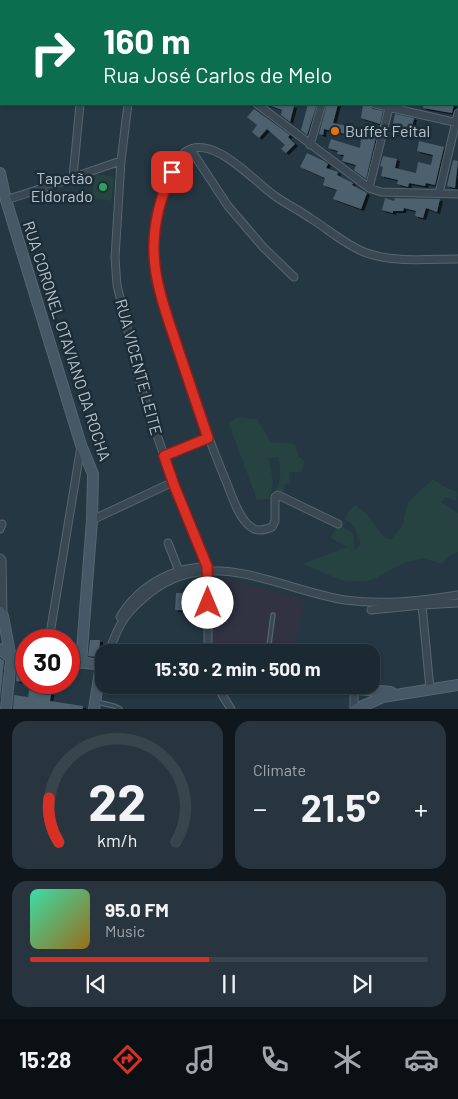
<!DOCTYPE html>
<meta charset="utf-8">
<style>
body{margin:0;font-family:Barlow,sans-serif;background:#28353e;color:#f1f3f6;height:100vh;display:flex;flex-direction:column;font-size:19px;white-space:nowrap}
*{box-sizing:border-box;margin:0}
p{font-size:16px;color:#a0a6ac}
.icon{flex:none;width:28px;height:28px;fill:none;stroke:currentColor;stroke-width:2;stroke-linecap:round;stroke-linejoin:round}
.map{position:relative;height:709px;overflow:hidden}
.sheet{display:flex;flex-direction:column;gap:12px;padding:12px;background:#0f171c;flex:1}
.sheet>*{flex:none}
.banner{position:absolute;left:0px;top:0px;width:459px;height:105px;box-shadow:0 1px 4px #0004,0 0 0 1px #39454d;background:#0b6e4f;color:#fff;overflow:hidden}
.speed{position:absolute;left:15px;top:629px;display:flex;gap:10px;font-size:25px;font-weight:700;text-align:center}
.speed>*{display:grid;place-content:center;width:65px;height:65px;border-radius:50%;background:#1b2932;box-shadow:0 1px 4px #0004,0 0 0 1px #39454d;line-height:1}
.speed .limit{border:8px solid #d22;background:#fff;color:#111}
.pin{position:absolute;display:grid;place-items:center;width:42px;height:42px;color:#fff;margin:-21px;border-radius:10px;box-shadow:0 2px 8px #0006}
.me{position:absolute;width:55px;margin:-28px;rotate:0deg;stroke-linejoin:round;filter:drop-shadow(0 0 4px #0008)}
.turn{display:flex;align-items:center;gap:18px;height:105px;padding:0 20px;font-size:22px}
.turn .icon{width:65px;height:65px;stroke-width:2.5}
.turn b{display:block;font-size:35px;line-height:42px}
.big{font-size:38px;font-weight:700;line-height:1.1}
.sheet .widget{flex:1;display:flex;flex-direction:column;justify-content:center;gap:8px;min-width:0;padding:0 18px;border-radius:15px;background:#28353e}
.sheet .dial{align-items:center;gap:0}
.dial svg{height:130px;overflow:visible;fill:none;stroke:#39454d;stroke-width:7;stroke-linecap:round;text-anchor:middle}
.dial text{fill:#f1f3f6;stroke:none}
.song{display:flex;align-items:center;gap:15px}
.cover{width:60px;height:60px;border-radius:8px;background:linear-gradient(135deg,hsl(160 70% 55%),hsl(40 70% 35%))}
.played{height:5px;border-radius:2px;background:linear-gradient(90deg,#d93025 45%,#39454d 45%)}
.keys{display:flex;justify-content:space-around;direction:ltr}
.heat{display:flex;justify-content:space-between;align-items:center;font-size:28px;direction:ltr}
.sheet .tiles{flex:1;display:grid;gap:12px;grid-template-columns:1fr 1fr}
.widget:last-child{grid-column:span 2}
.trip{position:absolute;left:95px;top:644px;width:285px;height:50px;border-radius:15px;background:#1b2932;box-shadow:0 1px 4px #0004,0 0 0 1px #39454d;font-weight:700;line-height:50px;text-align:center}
.menu{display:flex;height:80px;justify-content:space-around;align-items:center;background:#0b1014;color:#a0a6ac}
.menu .icon{width:35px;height:35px}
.menu .selected{color:#d93025}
.menu b{font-size:22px;color:#f1f3f6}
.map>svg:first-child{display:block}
.medical{fill:#313242}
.green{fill:#264341}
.building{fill:#4d616d;filter:url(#shadow)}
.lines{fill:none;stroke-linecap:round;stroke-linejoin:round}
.lane-casing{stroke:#56666f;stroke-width:5.5}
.street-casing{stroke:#56666f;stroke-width:9}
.secondary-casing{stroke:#56666f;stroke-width:12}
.lane{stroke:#394852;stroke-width:3}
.street{stroke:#394852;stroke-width:7}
.secondary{stroke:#465865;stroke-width:10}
.route-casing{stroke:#8d1f18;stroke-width:12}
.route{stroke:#d93025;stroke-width:9}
.food-dot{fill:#e8710a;stroke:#1d2d37;stroke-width:2}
.leisure-dot{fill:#2e9e5b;stroke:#1d2d37;stroke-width:2}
.labels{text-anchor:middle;stroke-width:5;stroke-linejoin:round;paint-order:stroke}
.poi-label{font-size:16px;fill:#b5c3cc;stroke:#1d2d37;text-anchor:start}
.street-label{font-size:16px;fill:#b5c3cc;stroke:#1d2d37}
</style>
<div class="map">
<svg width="458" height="709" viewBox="0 0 458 709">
<defs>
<filter id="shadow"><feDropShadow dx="3" dy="2" stdDeviation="0" flood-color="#0009"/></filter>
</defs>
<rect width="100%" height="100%" fill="#243742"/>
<!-- medical -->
<path class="medical" d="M216,577L305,599L294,652H211Z"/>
<!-- green -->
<path class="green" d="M95,174L114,177L111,201L92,198Z
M237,417L257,419L271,442L295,444L299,457L305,461L301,472H289L290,483L285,484L284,492L276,490C282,479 281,469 278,457L269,458L273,482L269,499L257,500L229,424Z
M433,479L443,486L457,492L456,501L445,497L441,502L458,513V552L449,556L442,564L423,558L404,563L372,580L346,582L302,564L347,547L331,538L338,524L353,533L355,550L361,544L354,526L345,519L348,511L355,505L366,513L385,538L391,539L402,527L408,502Z"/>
<!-- building -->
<path class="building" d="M266,104H285L294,106L290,122L281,115L282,110Z
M308,104H317L307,135L301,130Z
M327,104H338L333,123L352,127L350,135L324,129L323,135L319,134Z
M363,104L370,105L373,109L383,111L380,124L361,118Z
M424,104H454L452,113L423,108Z
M254,109L290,135L288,137L295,144L286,153L281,149L285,145L267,129L259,138L252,132L257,125L247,117Z
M395,114L414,118L410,138L391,133Z
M362,130L377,133L366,179L354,170L356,165L342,161L344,155L337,154L338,151L328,148L331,139L360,148Z
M419,141L444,147L435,185L426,183L425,186L409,183L408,187L397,184L398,180L381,176L383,167L380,166L383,156L397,159L395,168L416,173L418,162L431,165L433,155L417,151Z
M307,153L324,161L328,164L326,168L338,172L337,175L353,183L352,185L367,193L361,209L333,199L337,190L323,185L325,178L300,167Z
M453,160L458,161L455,188L447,186Z
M385,198L394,201L395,199L393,198L440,199L437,212L426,208L423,218L415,216L416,211L404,208L403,211H393V213L382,210Z
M176,593H199L198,611L175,610Z
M90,640H100L99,657L88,656Z
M0,658L4,661L0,700Z
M17,664H26L25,682L16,681Z
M42,686L52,687L50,701L83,706V709H13L14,695L28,697L29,690L41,692Z"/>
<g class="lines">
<defs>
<path id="lane" d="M268,652L273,615
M97,702L114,706L120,709"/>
<path id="street" d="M393,0L398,1
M89,1V0
M135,1V0
M211,1L212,0
M280,1V0
M347,1V0
M415,1V0
M458,14V15
M0,61H1
M128,104L121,161L115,258L117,285L142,391L174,485L208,570V652
M257,104L369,188L381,192L458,194
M375,104L458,123
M310,145L322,104
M191,150L228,206L263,247L294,277
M73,177L80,104
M369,188L390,104
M439,193L458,113
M6,200C45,188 82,174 121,161
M164,456L208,438
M92,520L173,482
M338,524L278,495L275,497V521L272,527C265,530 257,532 251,527C239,519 231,494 226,481C208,439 194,396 179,353C170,325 158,296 155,266C151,232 158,194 176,164C179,160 182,155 185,152C213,132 255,183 275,196C286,204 299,210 310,218C328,229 344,244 364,252C391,263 429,259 458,259
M0,529L2,524
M168,543L179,571
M0,558L2,560L3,615
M422,603V605L458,603
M371,610L422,605L430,689
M120,617C133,595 155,578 179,571C188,568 197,568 206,566
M49,640L81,446
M109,652C119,622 127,611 151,592C212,545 281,590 345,600C383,605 420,601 458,595
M216,685L231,709
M354,689V709"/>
<path id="secondary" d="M0,173L6,200L81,445L93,474L92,520L81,663
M0,612L3,616L11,658L6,709
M0,649L10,657
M10,657H26
M69,661L104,665
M312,685L391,692
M94,709L101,665
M356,709L383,697L458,685"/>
</defs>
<!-- lane casing -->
<use href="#lane" class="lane-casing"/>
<!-- street casing -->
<use href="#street" class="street-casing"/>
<!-- secondary casing -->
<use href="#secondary" class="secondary-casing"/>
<!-- lane -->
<use href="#lane" class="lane"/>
<!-- street -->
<use href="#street" class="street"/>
<!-- secondary -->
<use href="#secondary" class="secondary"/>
</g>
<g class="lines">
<defs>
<path id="route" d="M172,172C158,202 151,233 155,266C158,291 167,316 175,340C186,373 197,406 208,438L164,456L174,485L207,566L208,603"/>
</defs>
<!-- route casing -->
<use href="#route" class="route-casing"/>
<!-- route -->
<use href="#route" class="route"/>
</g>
<!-- markers -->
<circle class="food-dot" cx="335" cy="131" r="5"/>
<circle class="leisure-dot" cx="103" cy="187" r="5"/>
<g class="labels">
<!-- poi labels -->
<g class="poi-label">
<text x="345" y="137">Buffet Feital</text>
<text x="93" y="184" text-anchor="end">Tapetão<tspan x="93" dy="18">Eldorado</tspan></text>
</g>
<!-- street labels -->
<g class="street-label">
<text transform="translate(67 341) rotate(72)" y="6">RUA CORONEL OTAVIANO DA ROCHA</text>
<text transform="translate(139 367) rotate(75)" y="6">RUA VICENTE LEITE</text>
</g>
</g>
</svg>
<div class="speed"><div class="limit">30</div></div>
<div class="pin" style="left:172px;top:172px;background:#d93025"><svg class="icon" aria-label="arrive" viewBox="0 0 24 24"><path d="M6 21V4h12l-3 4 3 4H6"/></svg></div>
<svg class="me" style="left:208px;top:603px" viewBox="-20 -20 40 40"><circle r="19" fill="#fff"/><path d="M0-13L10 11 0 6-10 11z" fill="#d93025"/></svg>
<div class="trip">15:30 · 2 min · 500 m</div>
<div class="banner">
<div class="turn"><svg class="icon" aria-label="right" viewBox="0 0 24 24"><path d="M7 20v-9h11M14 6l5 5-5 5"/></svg><div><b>160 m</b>Rua José Carlos de Melo</div></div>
</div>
</div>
<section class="sheet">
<div class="tiles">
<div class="widget dial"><svg viewBox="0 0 100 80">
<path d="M14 69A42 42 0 1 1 86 69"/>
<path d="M14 69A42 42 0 0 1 8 42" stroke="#d93025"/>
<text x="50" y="56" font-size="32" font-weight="700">22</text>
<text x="50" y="72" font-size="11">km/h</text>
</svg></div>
<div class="widget"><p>Climate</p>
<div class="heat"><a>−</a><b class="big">21.5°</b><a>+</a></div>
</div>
<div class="widget">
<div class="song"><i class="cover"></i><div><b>95.0 FM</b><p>Music</p></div></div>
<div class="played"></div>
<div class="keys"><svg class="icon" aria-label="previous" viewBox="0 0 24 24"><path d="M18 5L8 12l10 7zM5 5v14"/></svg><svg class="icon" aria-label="pause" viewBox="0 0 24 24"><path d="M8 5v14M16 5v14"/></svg><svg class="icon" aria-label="next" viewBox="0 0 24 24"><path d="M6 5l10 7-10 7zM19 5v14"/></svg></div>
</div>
</div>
</section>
<nav class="menu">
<b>15:28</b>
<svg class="icon selected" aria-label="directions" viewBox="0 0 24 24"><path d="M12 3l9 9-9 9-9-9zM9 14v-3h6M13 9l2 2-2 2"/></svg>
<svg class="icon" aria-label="music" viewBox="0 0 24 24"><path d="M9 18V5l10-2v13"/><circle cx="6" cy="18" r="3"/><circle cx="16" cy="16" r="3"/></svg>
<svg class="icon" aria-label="phone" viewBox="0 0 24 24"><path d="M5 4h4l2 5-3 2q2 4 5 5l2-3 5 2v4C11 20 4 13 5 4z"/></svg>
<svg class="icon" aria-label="climate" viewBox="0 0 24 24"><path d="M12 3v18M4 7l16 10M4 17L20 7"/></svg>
<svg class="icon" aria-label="car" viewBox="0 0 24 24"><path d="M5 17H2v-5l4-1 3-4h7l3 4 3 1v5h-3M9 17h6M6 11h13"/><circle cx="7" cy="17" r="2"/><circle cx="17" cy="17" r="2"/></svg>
</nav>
